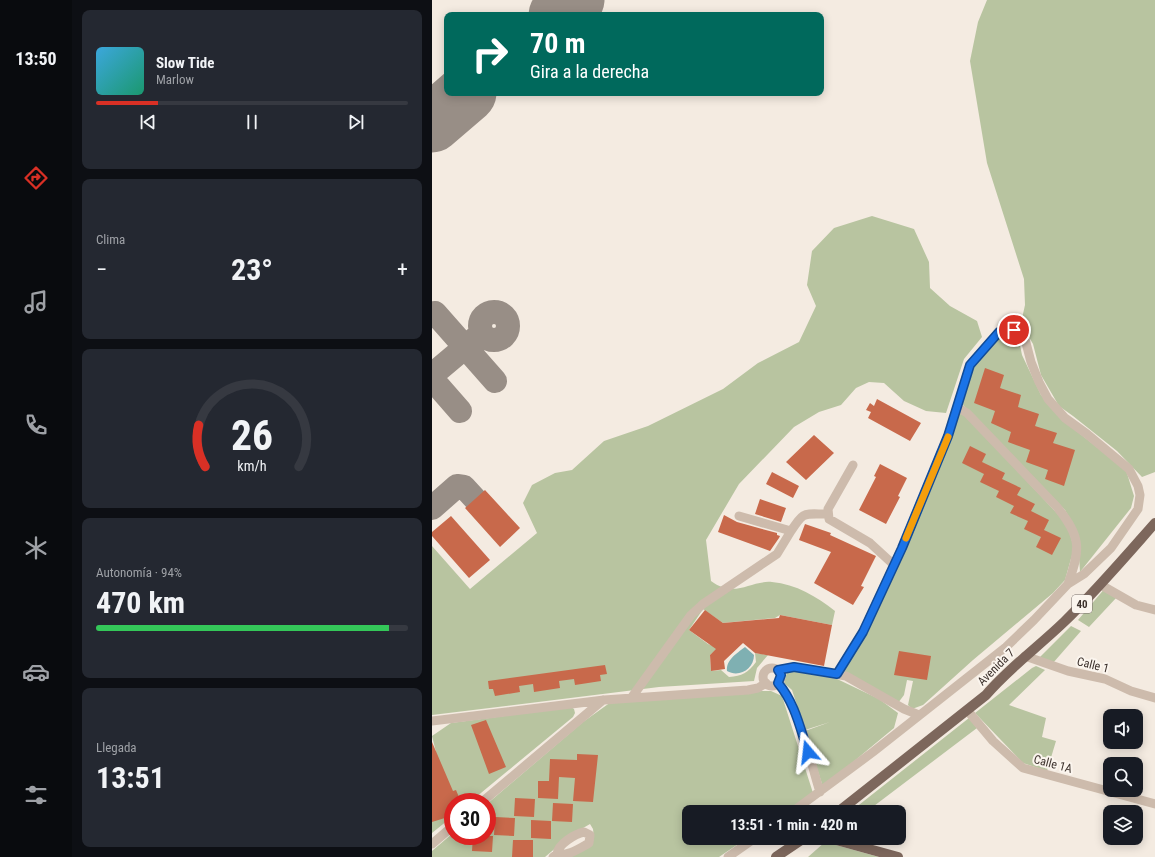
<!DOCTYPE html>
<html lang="es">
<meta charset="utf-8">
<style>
body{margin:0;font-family:"Roboto Condensed",sans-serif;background:#242831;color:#f1f3f6;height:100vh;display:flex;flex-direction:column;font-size:15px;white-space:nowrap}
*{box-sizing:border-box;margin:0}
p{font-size:13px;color:#9ea1a6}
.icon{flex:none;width:22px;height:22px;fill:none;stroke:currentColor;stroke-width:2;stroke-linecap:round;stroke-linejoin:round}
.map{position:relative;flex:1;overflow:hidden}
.sheet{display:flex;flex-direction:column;gap:10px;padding:10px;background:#0d0f14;width:360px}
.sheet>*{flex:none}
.top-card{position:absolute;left:12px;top:12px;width:380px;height:84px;border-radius:8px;box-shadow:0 2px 10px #0003;background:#00695c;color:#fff;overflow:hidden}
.controls{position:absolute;left:671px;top:709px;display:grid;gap:8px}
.controls a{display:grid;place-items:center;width:40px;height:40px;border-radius:8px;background:#171b24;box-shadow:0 2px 10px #0003;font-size:20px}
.speed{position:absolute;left:12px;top:793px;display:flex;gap:8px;font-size:20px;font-weight:700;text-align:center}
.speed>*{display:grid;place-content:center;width:52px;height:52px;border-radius:50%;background:#171b24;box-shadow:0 2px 10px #0003;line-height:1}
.speed .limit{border:6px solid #d22;background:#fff;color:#111}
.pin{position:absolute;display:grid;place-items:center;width:34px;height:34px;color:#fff;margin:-17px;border:2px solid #fff;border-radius:50%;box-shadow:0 1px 4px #0007}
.me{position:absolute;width:44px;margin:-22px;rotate:343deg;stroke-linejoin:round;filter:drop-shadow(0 0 3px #0008)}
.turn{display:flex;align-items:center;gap:14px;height:84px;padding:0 20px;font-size:18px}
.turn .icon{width:52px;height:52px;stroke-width:2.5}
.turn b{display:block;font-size:28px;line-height:34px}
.big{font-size:30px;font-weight:700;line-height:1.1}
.sheet .card{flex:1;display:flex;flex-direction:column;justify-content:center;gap:6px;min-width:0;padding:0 14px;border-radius:8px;background:#242831}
.sheet .dial{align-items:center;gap:0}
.dial svg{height:104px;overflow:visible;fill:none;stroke:#363941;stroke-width:7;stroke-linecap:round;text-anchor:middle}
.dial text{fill:#f1f3f6;stroke:none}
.song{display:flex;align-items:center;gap:12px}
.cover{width:48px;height:48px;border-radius:6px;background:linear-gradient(135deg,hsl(200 70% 55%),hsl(160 70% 35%))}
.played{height:4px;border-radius:2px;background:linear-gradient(90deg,#d93025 20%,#363941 20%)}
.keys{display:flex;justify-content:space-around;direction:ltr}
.heat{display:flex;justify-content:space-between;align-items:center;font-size:22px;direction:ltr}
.charge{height:6px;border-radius:3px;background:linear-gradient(90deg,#34c759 94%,#363941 0)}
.trip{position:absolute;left:250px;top:805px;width:224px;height:40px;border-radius:8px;background:#171b24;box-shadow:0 2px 10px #0003;font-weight:700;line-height:40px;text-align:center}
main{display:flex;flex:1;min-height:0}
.menu{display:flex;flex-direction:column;width:72px;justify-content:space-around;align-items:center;background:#090b0e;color:#9ea1a6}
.menu .icon{width:28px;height:28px}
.menu .selected{color:#d93025}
.menu b{font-size:18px;color:#f1f3f6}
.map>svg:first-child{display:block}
.green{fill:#b8c4a0}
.water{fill:#7fb0b2}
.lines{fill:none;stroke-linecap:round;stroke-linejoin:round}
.taxiway{stroke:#988e86;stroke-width:24}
.runway{stroke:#988e86;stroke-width:59}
.building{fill:#c8694b}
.street{stroke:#cdbbac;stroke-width:9}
.primary{stroke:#7d675c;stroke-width:10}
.route-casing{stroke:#114b97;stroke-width:10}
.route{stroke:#1a73e8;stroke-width:7}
.slow{stroke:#f59e0b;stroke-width:7}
.labels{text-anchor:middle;stroke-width:4;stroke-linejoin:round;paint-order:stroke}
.shield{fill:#fbf5ee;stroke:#756b66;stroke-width:1}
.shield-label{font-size:11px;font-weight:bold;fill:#3b302b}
.street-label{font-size:12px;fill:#3b302b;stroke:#fbf5ee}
</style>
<main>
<nav class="menu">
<b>13:50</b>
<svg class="icon selected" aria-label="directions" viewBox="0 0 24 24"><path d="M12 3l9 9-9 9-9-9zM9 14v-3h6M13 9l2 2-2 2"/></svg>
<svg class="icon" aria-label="music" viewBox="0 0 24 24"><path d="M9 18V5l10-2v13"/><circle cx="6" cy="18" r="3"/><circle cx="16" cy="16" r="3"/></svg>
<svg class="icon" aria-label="phone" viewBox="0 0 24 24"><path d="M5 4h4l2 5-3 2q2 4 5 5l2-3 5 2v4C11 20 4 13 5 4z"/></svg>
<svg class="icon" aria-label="climate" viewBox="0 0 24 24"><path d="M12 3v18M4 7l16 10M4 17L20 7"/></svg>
<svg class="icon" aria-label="car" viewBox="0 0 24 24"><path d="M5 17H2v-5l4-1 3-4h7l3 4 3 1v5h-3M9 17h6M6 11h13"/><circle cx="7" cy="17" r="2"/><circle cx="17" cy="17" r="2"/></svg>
<svg class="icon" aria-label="filters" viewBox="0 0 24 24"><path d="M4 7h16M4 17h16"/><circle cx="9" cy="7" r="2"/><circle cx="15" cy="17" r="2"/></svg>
</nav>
<section class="sheet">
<div class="card">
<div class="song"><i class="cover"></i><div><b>Slow Tide</b><p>Marlow</p></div></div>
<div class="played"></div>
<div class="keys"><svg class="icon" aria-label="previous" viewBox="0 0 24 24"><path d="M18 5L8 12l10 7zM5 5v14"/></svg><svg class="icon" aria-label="pause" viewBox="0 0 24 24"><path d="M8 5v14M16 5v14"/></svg><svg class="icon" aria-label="next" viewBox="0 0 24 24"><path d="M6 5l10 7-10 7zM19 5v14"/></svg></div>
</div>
<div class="card"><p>Clima</p>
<div class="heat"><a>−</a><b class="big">23°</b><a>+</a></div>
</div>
<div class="card dial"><svg viewBox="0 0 100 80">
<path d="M14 69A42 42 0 1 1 86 69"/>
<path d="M14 69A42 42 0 0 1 9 37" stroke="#d93025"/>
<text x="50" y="56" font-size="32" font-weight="700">26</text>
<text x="50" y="72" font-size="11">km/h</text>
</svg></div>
<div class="card"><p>Autonomía · 94%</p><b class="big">470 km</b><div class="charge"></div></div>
<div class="card"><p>Llegada</p><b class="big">13:51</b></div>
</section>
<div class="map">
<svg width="723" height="857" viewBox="0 0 723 857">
<rect width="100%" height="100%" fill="#f4ebe1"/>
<!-- green -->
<path class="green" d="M555,0H723V472L710,477L685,451L641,416L627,406L609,375L601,344L589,323L593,305L592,279L555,163L538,61L546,22Z
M440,216L482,229L497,262L498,288L518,306L545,321L550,337L532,359L514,413L494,411L472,401L452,383L437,382L424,388L409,405L387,412L362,427L307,484L274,540L279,581C303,599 318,580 340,582C364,584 385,597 403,611L400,625L348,615L343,618L291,623L271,609L257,630L276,644L286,648L278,655L279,671L289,670L297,677C310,676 316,673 324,662L323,653L336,655L325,668L322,681L227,687L0,715V546L38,589L105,533L91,503L100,485L123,473L140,470L172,441L216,426L291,389L326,363L367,342L384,306L375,285L380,251L402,228Z
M576,333L582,335L587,340L590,355L609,395L633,422L694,470L702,496L699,508L648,572C647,550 645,530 633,510L529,403L540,366L566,336Z
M527,411L534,416L635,524L642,548L633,580L621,593L541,660L491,705L480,709L476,705L481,681L475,680L472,695L466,703L409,672L437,628Z
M674,587L685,597L657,627L646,620Z
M639,626L649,631L621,663L608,657Z
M604,666L613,670L577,705L614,718L610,737L624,741L615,771L591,763L543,713L600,668Z
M359,670L403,678L447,699L466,713L462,728L391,787L373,731L398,722L373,730L360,690L352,683L355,672Z
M330,691H339L350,696L381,793L353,812H257V838H315L287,857H134L162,838L161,829L158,824L139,835L113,857H0V851L21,833V836H55V804L151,722L179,702Z
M139,707L142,709L143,713L141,717L38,802H21V816L0,833V754L4,752L0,736L19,723Z
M537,718L545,728L434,812H418Z
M393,842L447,857H376Z"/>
<!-- water -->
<path class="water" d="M313,647L322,655C322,669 307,678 295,671C294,660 304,654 313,647Z"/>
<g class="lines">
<!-- taxiway -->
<path class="taxiway" d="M48 326a14 14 0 1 1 28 0a14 14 0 1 1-28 0Z
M3,313L63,381
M0,375L44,338
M0,379L28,411
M0,508L25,486L32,487L43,499"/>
<!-- runway -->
<path class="runway" d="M126,15L143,0
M0,123L35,93"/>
</g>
<!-- building -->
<path class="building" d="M553,368L572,375L568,388L589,395L586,407L607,414L603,426L625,433L621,443L643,450L632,486L613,479L616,470L594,462L598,450L576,442L579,432L559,423L563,411L542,403Z
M445,399L489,423L478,441L436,418L439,412L434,410L438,403L442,406Z
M382,435L402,453L374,480L354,462Z
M538,446L554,454L550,462L573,473L570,479L589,488L585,495L603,504L599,511L617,520L612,530L629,538L620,555L604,547L609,537L592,529L596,521L578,513L582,506L564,497L567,491L548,482L552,474L530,463Z
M448,464L475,478L466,496L468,497L454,524L427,510L444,477L442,476Z
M340,472L367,486L361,498L334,484Z
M53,490L88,528L68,547L33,508Z
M328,499L354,508L349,522L323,514Z
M292,515L305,522L345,533V535L348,536L347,538L338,551L286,532Z
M19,516L58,560L37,578L0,536V532Z
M373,524L399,533L398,535L444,556L429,586L432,587L421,605L382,583L399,552L367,540Z
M273,610L291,623L347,618L348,615L400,625L392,666L323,653L311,643L292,661L293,669L279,671L278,655L284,649L257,630Z
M467,651L499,656L495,680L462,675Z
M173,665L175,674L168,675L169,681L143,685L142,679L127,681L128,688L102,692L101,684L87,686L88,692L63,696L61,689H57L56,681Z
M54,720L74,767L57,774L39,725Z
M0,742L21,791L24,790L29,802H21V806L14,809L16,817L0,822Z
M145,754L166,755L161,802L141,801L143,778L127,777L126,799L106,798V781H117L118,759L145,760Z
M83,798L103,799L102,817L82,816Z
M121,803L141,804L140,822L120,821Z
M63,817L83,818L82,836L62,835Z
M99,820L119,821V839L99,838Z
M41,836H61L60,852L40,851Z
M81,840H101V857H80Z"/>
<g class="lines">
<!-- street -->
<path class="street" d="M525,407L535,413L625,507C649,537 649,548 636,584
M421,465L396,509L397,519L438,543L462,565
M307,516L359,531C372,511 371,514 395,514
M669,585L704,605L723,610
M593,656L636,671L673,679L699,691L723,698
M331 677a9 9 0 1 1 18 0a9 9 0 1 1-18 0Z
M346,670L362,667L414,676L472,709L487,715
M346,683C369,711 377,758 388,792
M200,697L259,615L271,604L345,554L359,531
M535,710L561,741L591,768L723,804
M0,721L172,700L316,690L326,688L334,683
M50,802L171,700
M360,812L441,752L574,647L602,620L636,584L652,574L679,548L706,509L708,495L706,486L697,469L655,434L633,418L616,399L607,382L599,362L593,339L588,333L576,329L567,332L538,365L516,436L470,548L431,632L405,674
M0,844L21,826
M121,857L125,854C126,844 143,834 152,832L158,835L157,843C148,848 135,857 125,854
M296,857L323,838"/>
<!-- primary -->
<path class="primary" d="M406,812L554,695C577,668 606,647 632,622C664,591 693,557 723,523
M397,838L466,857
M344,857L372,838"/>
</g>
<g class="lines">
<defs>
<path id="route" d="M376,752C368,728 363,703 346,683L349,675L346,670L362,667L405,674L431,632L470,548L516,436L538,365L567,332L576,329L582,330"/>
</defs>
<!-- route casing -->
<use href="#route" class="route-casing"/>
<!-- route -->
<use href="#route" class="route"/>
<!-- slow -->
<path class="slow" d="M474,538L516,437"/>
</g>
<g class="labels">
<!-- shield labels -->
<rect class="shield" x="640" y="595" width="20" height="18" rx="3"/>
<g class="shield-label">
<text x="650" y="608">40</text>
</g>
<!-- street labels -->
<g class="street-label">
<text transform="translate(661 665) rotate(14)" y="4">Calle 1</text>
<text transform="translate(564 667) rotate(-45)" y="4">Avenida 7</text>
<text transform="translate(621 764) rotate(15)" y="4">Calle 1A</text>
</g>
</g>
</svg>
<div class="controls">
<a><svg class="icon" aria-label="sound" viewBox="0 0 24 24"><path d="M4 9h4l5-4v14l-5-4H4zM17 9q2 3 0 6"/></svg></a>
<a><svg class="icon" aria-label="search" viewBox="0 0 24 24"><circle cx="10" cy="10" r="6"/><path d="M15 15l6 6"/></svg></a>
<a><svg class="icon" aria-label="layers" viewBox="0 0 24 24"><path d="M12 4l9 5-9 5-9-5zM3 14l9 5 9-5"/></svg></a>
</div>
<div class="speed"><div class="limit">30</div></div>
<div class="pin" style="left:582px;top:330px;background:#d93025"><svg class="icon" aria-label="arrive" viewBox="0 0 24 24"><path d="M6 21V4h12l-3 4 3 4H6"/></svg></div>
<svg class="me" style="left:376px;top:752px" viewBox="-20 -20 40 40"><path d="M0-17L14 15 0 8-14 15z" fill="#1a73e8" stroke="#fff" stroke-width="4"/></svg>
<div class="trip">13:51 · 1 min · 420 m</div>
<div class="top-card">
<div class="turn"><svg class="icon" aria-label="right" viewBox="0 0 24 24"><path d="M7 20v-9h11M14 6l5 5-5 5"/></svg><div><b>70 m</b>Gira a la derecha</div></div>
</div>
</div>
</main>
